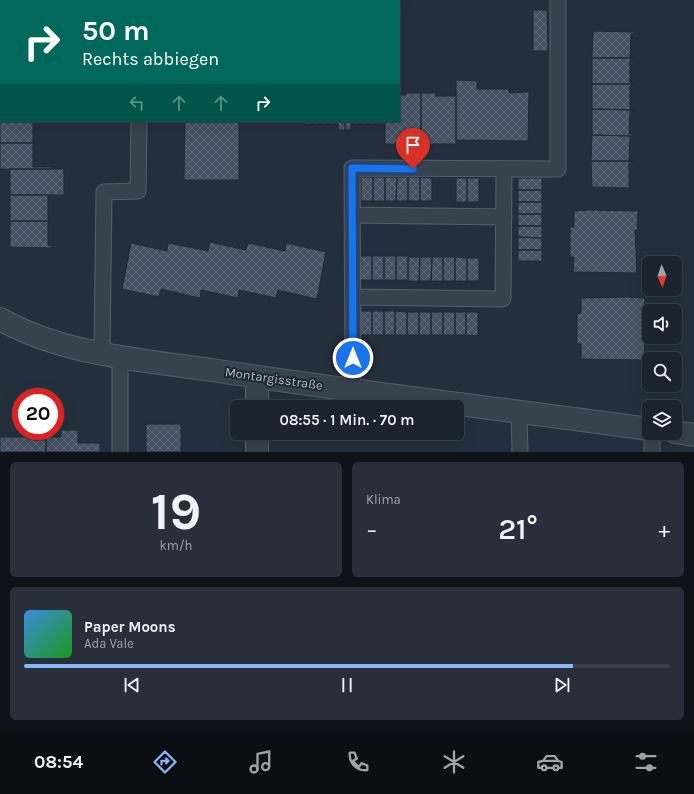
<!DOCTYPE html>
<html lang="de">
<meta charset="utf-8">
<style>
body{margin:0;font-family:Karla,sans-serif;background:#282f3a;color:#f1f3f6;height:100vh;display:flex;flex-direction:column;font-size:15px;white-space:nowrap}
*{box-sizing:border-box;margin:0}
p{font-size:13px;color:#a0a4aa}
.icon{flex:none;width:22px;height:22px;fill:none;stroke:currentColor;stroke-width:2;stroke-linecap:round;stroke-linejoin:round}
.map{position:relative;height:452px;overflow:hidden}
.sheet{display:flex;flex-direction:column;gap:10px;padding:10px;background:#0f1319;flex:1}
.sheet>*{flex:none}
.guide{position:absolute;left:0px;top:0px;width:400px;height:122px;box-shadow:0 4px 16px #0002,0 0 0 1px #39404a;background:#00695c;color:#fff;overflow:hidden}
.needle{width:26px;rotate:178deg}
.fabs{position:absolute;left:642px;top:256px;display:grid;gap:8px}
.fabs a{display:grid;place-items:center;width:40px;height:40px;border-radius:6px;background:#1b232e;box-shadow:0 4px 16px #0002,0 0 0 1px #39404a;font-size:20px}
.speed{position:absolute;left:12px;top:388px;display:flex;gap:8px;font-size:20px;font-weight:700;text-align:center}
.speed>*{display:grid;place-content:center;width:52px;height:52px;border-radius:50%;background:#1b232e;box-shadow:0 4px 16px #0002,0 0 0 1px #39404a;line-height:1}
.speed .limit{border:6px solid #d22;background:#fff;color:#111}
.pin{position:absolute;display:grid;place-items:center;width:34px;height:34px;color:#fff;margin:-41px -17px;border-radius:50% 50% 50% 0;rotate:-45deg;box-shadow:0 0 4px #0007}
.pin .icon{rotate:45deg}
.me{position:absolute;width:44px;margin:-22px;rotate:0deg;stroke-linejoin:round;filter:drop-shadow(0 0 3px #0008)}
.turn{display:flex;align-items:center;gap:14px;height:84px;padding:0 16px;font-size:18px}
.turn .icon{width:52px;height:52px;stroke-width:2.5}
.turn b{display:block;font-size:28px;line-height:34px}
.lanes{display:flex;align-items:center;height:38px;padding:0 16px;background:#0003;justify-content:center;gap:20px;direction:ltr}
.lanes .off{opacity:.35}
.big{font-size:30px;font-weight:600;line-height:1.1}
.sheet .card{flex:1;display:flex;flex-direction:column;justify-content:center;gap:6px;min-width:0;padding:0 14px;border-radius:6px;background:#282f3a}
.sheet .dial{align-items:center;gap:0}
.dial b{font-size:52px;line-height:1}
.song{display:flex;align-items:center;gap:12px}
.cover{width:48px;height:48px;border-radius:6px;background:linear-gradient(135deg,hsl(210 70% 55%),hsl(120 70% 35%))}
.played{height:4px;border-radius:2px;background:linear-gradient(90deg,#8ab4f8 85%,#39404a 85%)}
.keys{display:flex;justify-content:space-around;direction:ltr}
.heat{display:flex;justify-content:space-between;align-items:center;font-size:22px;direction:ltr}
.sheet .tiles{flex:1;display:grid;gap:10px;grid-template-columns:1fr 1fr}
.card:last-child{grid-column:span 2}
.trip{position:absolute;left:230px;top:400px;width:234px;height:40px;border-radius:6px;background:#1b232e;box-shadow:0 4px 16px #0002,0 0 0 1px #39404a;font-weight:600;line-height:40px;text-align:center}
.tabs{display:flex;height:64px;justify-content:space-around;align-items:center;background:#0b0e12;color:#a0a4aa}
.tabs .icon{width:28px;height:28px}
.tabs .selected{color:#8ab4f8}
.tabs b{font-size:18px;color:#f1f3f6}
.map>svg:first-child{display:block}
.building{fill:url(#building-cross-hatch);stroke:#1f2835}
.lines{fill:none;stroke-linecap:round;stroke-linejoin:round}
.lane-casing{stroke:#565f6c;stroke-width:17}
.street-casing{stroke:#565f6c;stroke-width:24}
.lane{stroke:#38414e;stroke-width:15}
.street{stroke:#38414e;stroke-width:22}
.route-casing{stroke:#114b97;stroke-width:10}
.route{stroke:#1a73e8;stroke-width:7}
.labels{text-anchor:middle;stroke-width:4;stroke-linejoin:round;paint-order:stroke}
.street-label{font-size:13px;fill:#b4bcc9;stroke:#1d2633}
</style>
<div class="map">
<svg width="694" height="452" viewBox="0 0 694 452">
<defs>
<pattern id="building-cross-hatch" width="8" height="8" patternUnits="userSpaceOnUse"><rect width="8" height="8" fill="#455162"/><path d="M0 0l8 8M0 8l8-8" fill="none" stroke="#5d6877"/></pattern>
</defs>
<rect width="100%" height="100%" fill="#242f3e"/>
<!-- building -->
<path class="building" d="M0,0L31,1H47H1L0,23Z
M533,10H547L548,51H533Z
M593,31L634,32V34L631,33L630,58H634H592Z
M592,58H634L630,60V83L634,84H592Z
M0,65H1V92H0Z
M456,80L477,81V89H509V93L527,92L529,89L528,141L456,140Z
M592,84H634L630,86V109L634,110L592,109Z
M0,92H1V118H0Z
M405,93H421V144H385V121H399V95H406Z
M421,93H436V96H455L456,93V144H421Z
M592,109L634,110L630,111L629,134H633V136L592,135Z
M0,118L1,121H33V142L37,143H0Z
M185,121H239V180H184Z
M304,121H345V130H338V124H304Z
M345,121H385V124H351V130H345Z
M592,135L633,136L630,137L629,161H633H591Z
M0,143H37L33,144V167H52V169H0Z
M591,161H633V163H629V186L633,188L592,187Z
M10,169H64V195H10Z
M361,177H373V201H361Z
M373,177H385V201H373Z
M385,177H397L396,201H385Z
M397,177H408V201H396Z
M408,177H420V201H408Z
M420,177L432,178V201H420Z
M456,178H467V202H456Z
M467,178H479V202H467Z
M518,178H542V190H518Z
M518,190H542V202H518Z
M10,195H52L48,196V220L52,221H10Z
M518,202H542V214H518Z
M590,210L638,211L637,231L635,230L637,273L573,272L574,257H570V227H574V211Z
M518,214H542V226H518Z
M10,221H52L48,222V245L52,246V248L10,247Z
M518,226H542V238L518,237Z
M518,237L542,238V250H518Z
M210,242L246,250L248,243L285,251L286,243L326,252L317,299L278,290L276,298L239,290L238,298L201,290L200,298L161,289L159,297L122,289L131,243L167,251L168,243L208,251Z
M518,250H542V261H518Z
M361,256H372V280H360Z
M372,256H384V280H372Z
M384,256H396V280H384Z
M396,256H408V280H396Z
M408,257H420L419,281H408Z
M420,257H432L431,281H419Z
M432,257H443V281H431Z
M443,257H455V281H443Z
M455,257L467,258V281H455Z
M467,258H479V281H467Z
M628,297L645,298L642,341H645L644,360L581,359V344H577V314L581,313V298Z
M360,311H372V335H360Z
M372,311H384V335H372Z
M384,311H395V335H384Z
M395,311L407,312V335H395Z
M407,312H419V335H407Z
M419,312H431V335H419Z
M431,312H443V335H431Z
M443,312H455V335H443Z
M455,312H466V335H455Z
M466,312H478V336L466,335Z
M146,424H181V452H146Z
M61,430H78V443H100V452H46V437H61Z
M0,437H46V452H0Z"/>
<g class="lines">
<defs>
<path id="lane" d="M352,215L504,217
M353,297L503,299L504,169
M102,353L104,192L138,191L139,121
M120,356V452
M353,389L352,168L558,169V0
M519,411L520,452
M652,452V433"/>
<path id="street" d="M0,319C66,356 145,360 218,371C361,393 505,409 649,429
M257,407V377
M675,432L694,435
M257,452V433"/>
</defs>
<!-- lane casing -->
<use href="#lane" class="lane-casing"/>
<!-- street casing -->
<use href="#street" class="street-casing"/>
<!-- lane -->
<use href="#lane" class="lane"/>
<!-- street -->
<use href="#street" class="street"/>
</g>
<g class="lines">
<defs>
<path id="route" d="M353,358L352,168L413,169"/>
</defs>
<!-- route casing -->
<use href="#route" class="route-casing"/>
<!-- route -->
<use href="#route" class="route"/>
</g>
<g class="labels">
<!-- street labels -->
<g class="street-label">
<text transform="translate(274 378) rotate(8)" y="5">Montargisstraße</text>
</g>
</g>
</svg>
<div class="fabs">
<a><svg class="needle" viewBox="-14 -14 28 28"><path d="M0-13l5 13h-10z" fill="#e53935"/><path d="M0 13l5-13h-10z" fill="#a0a4aa"/></svg></a>
<a><svg class="icon" aria-label="sound" viewBox="0 0 24 24"><path d="M4 9h4l5-4v14l-5-4H4zM17 9q2 3 0 6"/></svg></a>
<a><svg class="icon" aria-label="search" viewBox="0 0 24 24"><circle cx="10" cy="10" r="6"/><path d="M15 15l6 6"/></svg></a>
<a><svg class="icon" aria-label="layers" viewBox="0 0 24 24"><path d="M12 4l9 5-9 5-9-5zM3 14l9 5 9-5"/></svg></a>
</div>
<div class="speed"><div class="limit">20</div></div>
<div class="pin" style="left:413px;top:169px;background:#d93025"><svg class="icon" aria-label="arrive" viewBox="0 0 24 24"><path d="M6 21V4h12l-3 4 3 4H6"/></svg></div>
<svg class="me" style="left:353px;top:358px" viewBox="-20 -20 40 40"><circle r="17" fill="#1a73e8" stroke="#fff" stroke-width="3"/><path d="M0-11L8 9 0 5-8 9z" fill="#fff"/></svg>
<div class="trip">08:55 · 1 Min. · 70 m</div>
<div class="guide">
<div class="turn"><svg class="icon" aria-label="right" viewBox="0 0 24 24"><path d="M7 20v-9h11M14 6l5 5-5 5"/></svg><div><b>50 m</b>Rechts abbiegen</div></div>
<div class="lanes"><svg class="icon off" aria-label="left" viewBox="0 0 24 24"><path d="M17 20v-9H6M10 6l-5 5 5 5"/></svg><svg class="icon off" aria-label="ahead" viewBox="0 0 24 24"><path d="M12 20V5M6 11l6-6 6 6"/></svg><svg class="icon off" aria-label="ahead" viewBox="0 0 24 24"><path d="M12 20V5M6 11l6-6 6 6"/></svg><svg class="icon" aria-label="right" viewBox="0 0 24 24"><path d="M7 20v-9h11M14 6l5 5-5 5"/></svg></div>
</div>
</div>
<section class="sheet">
<div class="tiles">
<div class="card dial"><b>19</b><p>km/h</p></div>
<div class="card"><p>Klima</p>
<div class="heat"><a>−</a><b class="big">21°</b><a>+</a></div>
</div>
<div class="card">
<div class="song"><i class="cover"></i><div><b>Paper Moons</b><p>Ada Vale</p></div></div>
<div class="played"></div>
<div class="keys"><svg class="icon" aria-label="previous" viewBox="0 0 24 24"><path d="M18 5L8 12l10 7zM5 5v14"/></svg><svg class="icon" aria-label="pause" viewBox="0 0 24 24"><path d="M8 5v14M16 5v14"/></svg><svg class="icon" aria-label="next" viewBox="0 0 24 24"><path d="M6 5l10 7-10 7zM19 5v14"/></svg></div>
</div>
</div>
</section>
<nav class="tabs">
<b>08:54</b>
<svg class="icon selected" aria-label="directions" viewBox="0 0 24 24"><path d="M12 3l9 9-9 9-9-9zM9 14v-3h6M13 9l2 2-2 2"/></svg>
<svg class="icon" aria-label="music" viewBox="0 0 24 24"><path d="M9 18V5l10-2v13"/><circle cx="6" cy="18" r="3"/><circle cx="16" cy="16" r="3"/></svg>
<svg class="icon" aria-label="phone" viewBox="0 0 24 24"><path d="M5 4h4l2 5-3 2q2 4 5 5l2-3 5 2v4C11 20 4 13 5 4z"/></svg>
<svg class="icon" aria-label="climate" viewBox="0 0 24 24"><path d="M12 3v18M4 7l16 10M4 17L20 7"/></svg>
<svg class="icon" aria-label="car" viewBox="0 0 24 24"><path d="M5 17H2v-5l4-1 3-4h7l3 4 3 1v5h-3M9 17h6M6 11h13"/><circle cx="7" cy="17" r="2"/><circle cx="17" cy="17" r="2"/></svg>
<svg class="icon" aria-label="filters" viewBox="0 0 24 24"><path d="M4 7h16M4 17h16"/><circle cx="9" cy="7" r="2"/><circle cx="15" cy="17" r="2"/></svg>
</nav>
